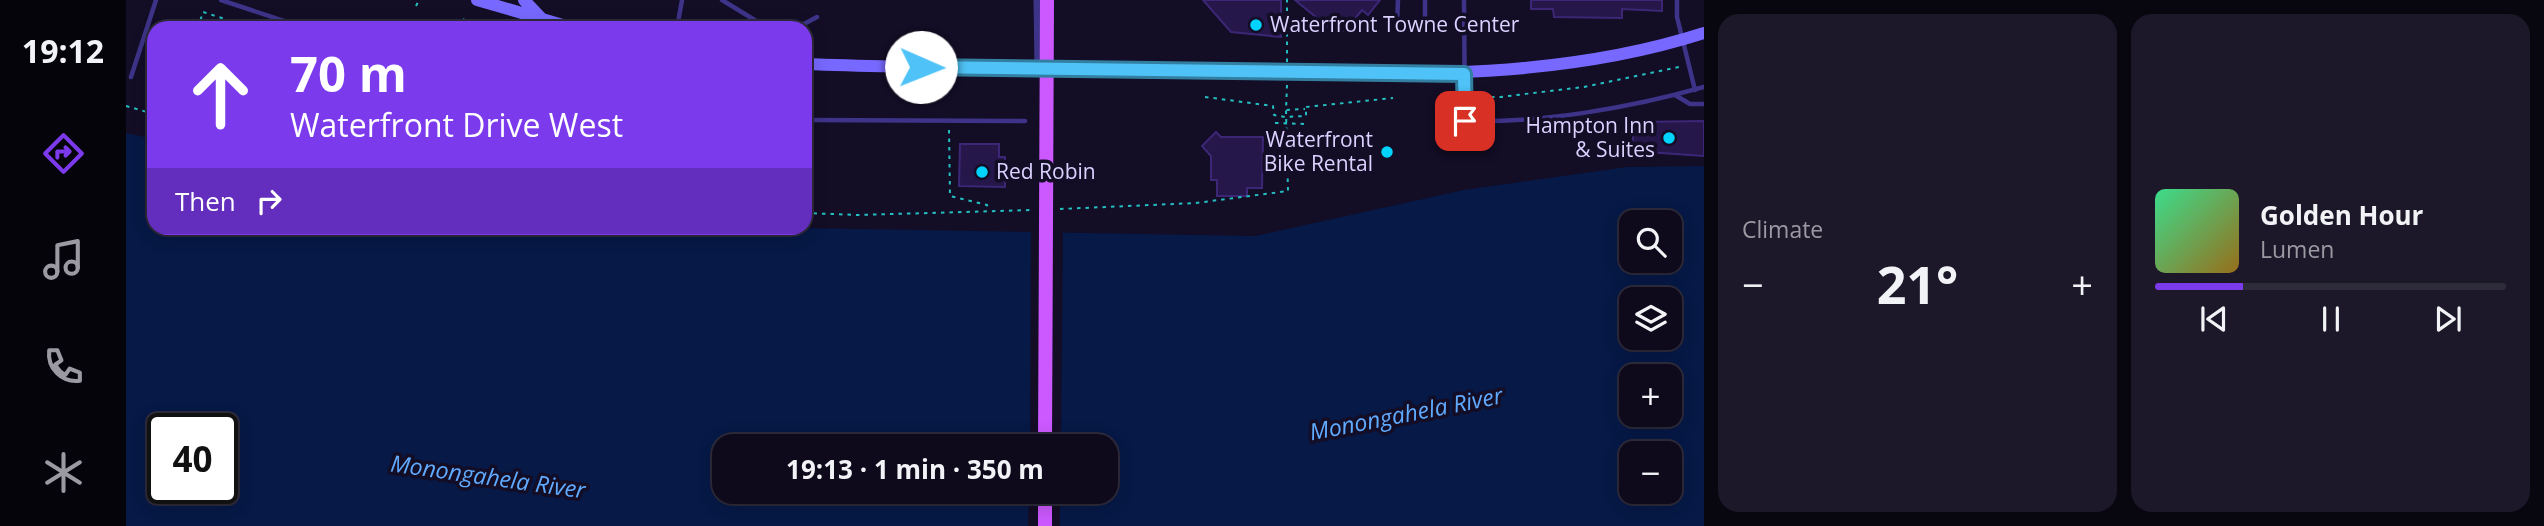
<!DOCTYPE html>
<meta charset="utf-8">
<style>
body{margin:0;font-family:"Open Sans",sans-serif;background:#1c1829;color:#f1f3f6;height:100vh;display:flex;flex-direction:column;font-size:26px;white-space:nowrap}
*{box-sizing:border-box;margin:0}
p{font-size:23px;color:#9b9aa3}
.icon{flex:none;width:38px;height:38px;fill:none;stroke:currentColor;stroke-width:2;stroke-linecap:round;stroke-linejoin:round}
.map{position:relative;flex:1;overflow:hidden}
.details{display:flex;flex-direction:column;gap:14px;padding:14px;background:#08060f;width:840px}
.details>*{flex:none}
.hud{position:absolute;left:21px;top:21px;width:665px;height:214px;border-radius:21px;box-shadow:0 4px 18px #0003,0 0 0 2px #2e2b3b;background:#7c3aed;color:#fff;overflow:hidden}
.buttons{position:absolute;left:1493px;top:210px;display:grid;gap:14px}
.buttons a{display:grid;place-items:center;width:63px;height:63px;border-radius:14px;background:#0e0a1c;box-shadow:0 4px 18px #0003,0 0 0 2px #2e2b3b;font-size:35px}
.speed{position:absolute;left:21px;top:413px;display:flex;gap:14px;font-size:35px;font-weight:700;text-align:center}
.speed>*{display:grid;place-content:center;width:91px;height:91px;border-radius:50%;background:#0e0a1c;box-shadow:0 4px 18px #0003,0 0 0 2px #2e2b3b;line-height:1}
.speed .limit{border:4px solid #111;border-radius:10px;background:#fff;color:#111}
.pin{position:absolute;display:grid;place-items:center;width:60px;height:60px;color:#fff;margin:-30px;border-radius:14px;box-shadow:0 4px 10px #0006}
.me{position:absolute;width:77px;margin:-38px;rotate:91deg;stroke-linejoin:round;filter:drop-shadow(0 0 5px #0008)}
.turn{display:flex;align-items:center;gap:24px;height:147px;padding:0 28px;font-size:32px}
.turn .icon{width:91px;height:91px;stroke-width:2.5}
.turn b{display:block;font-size:49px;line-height:60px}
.then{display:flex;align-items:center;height:66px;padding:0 28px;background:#0003;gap:14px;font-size:26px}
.big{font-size:52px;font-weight:700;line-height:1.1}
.details .card{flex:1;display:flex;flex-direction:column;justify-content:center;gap:10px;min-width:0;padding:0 24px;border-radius:21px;background:#1c1829}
.song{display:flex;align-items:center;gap:21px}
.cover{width:84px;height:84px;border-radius:10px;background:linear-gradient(135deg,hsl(150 70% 55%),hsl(40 70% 35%))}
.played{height:7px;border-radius:4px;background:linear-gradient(90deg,#7c3aed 25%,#2e2b3b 25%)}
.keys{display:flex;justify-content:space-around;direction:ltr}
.heat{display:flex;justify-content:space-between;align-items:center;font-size:38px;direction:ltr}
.details .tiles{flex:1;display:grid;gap:14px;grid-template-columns:repeat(2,1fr)}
.trip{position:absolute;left:586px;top:434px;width:406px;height:70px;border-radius:21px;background:#0e0a1c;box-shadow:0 4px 18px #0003,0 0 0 2px #2e2b3b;font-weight:700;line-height:70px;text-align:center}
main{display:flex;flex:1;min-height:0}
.menu{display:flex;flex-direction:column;width:126px;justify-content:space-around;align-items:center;background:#06040b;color:#9b9aa3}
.menu .icon{width:49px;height:49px}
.menu .current{color:#7c3aed}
.menu b{font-size:32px;color:#f1f3f6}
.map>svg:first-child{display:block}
.water{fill:#061947;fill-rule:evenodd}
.pier{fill:#130d26}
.building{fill:#251749;stroke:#3c2777;stroke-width:2}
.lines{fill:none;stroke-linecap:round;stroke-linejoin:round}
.path{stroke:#24c0c1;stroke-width:2;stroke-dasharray:3.5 5;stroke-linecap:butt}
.lane{stroke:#3d3489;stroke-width:4.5}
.street{stroke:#3d3489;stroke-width:9}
.secondary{stroke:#7769ff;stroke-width:12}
.primary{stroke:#cc59ff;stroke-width:14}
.route-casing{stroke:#337fa1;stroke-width:18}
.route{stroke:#4fc3f7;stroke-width:12}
.poi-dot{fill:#00d3fd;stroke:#130d26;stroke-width:2.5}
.labels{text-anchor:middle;stroke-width:7;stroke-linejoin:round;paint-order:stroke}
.poi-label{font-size:21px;fill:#dad2ff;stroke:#130d26;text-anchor:start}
.water-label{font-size:23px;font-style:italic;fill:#60abff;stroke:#130d26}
</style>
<main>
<nav class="menu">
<b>19:12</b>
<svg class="icon current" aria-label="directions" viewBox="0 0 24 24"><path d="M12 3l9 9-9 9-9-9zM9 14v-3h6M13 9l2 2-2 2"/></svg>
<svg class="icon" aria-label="music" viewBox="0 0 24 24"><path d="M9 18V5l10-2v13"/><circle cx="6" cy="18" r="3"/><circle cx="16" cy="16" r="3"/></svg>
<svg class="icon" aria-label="phone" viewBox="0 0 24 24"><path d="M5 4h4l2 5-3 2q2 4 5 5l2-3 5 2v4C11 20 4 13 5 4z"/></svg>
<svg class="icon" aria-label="climate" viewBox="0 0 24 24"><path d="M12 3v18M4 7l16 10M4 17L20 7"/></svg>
</nav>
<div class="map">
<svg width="1578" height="526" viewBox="0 0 1578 526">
<rect width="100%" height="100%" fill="#130d26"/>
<!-- water -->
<path class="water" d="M0,133L28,139V228H675L1129,236L1338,190L1501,167L1578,166V526H0ZM1505,222H1544V261H1505ZM1505,299H1544V338H1505ZM1505,376H1544V415H1505ZM37,429H96V488H37ZM598,446H980V492H598ZM1505,453H1544V492H1505Z"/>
<!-- pier -->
<path class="pier" d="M905,228L937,229L935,446H904Z
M903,492H934V526H902Z"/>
<!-- building -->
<path class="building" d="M1077,0H1155V37L1105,32Z
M1169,0H1254L1242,15L1236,10L1219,31H1207Z
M1405,0H1536V11L1496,9V18L1428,17L1427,9H1405Z
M1578,121V156L1507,151V125L1513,124V122Z
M1090,132L1095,137H1137L1136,188H1121V196H1091V180H1085V156L1076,146Z
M834,144H873V157H879V187L833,186Z"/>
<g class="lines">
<!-- path -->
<path class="path" d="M290,6L293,0
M337,22L339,16
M72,28L77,12L127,28
M1161,62V0
M1161,85L1160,110L1179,109
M1079,97L1147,106L1148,115L1159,117L1180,116V107L1267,98
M1348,97H1374L1458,87L1553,67
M0,106L28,114
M1149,123L1180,124
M823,130L824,196L861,205L862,211
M934,209L1070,203L1162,191L1160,110
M679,213L733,215L907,210"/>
<!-- lane -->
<path class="lane" d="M95,0L179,28
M596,0L632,22L678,24L691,17
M1272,0L1271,25H1299V0
M1338,0L1339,121C1416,123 1504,108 1578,87
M1551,0V17L1569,90
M551,28L556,0
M5,77L30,0
M1549,95L1564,104H1578
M679,120L899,121"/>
<!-- street -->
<path class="street" d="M912,0L913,69"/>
<!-- secondary -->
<path class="secondary" d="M351,0L447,28
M398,0L416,19
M679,64C814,69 950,69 1086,72C1250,74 1420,84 1578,33"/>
<!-- primary -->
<path class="primary" d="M919,446L921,0
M919,526V492"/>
</g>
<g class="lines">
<defs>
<path id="route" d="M795,67L1338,74L1339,121"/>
</defs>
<!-- route casing -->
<use href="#route" class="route-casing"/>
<!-- route -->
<use href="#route" class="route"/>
</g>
<!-- markers -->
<g class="poi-dot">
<circle cx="1130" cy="25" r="7"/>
<circle cx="1543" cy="138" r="7"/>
<circle cx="1261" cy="152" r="7"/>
<circle cx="856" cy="172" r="7"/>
</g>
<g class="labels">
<!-- poi labels -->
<g class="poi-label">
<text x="1144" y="32">Waterfront Towne Center</text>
<text x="1529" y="133" text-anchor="end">Hampton Inn<tspan x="1529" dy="24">&amp; Suites</tspan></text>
<text x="1247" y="147" text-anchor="end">Waterfront<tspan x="1247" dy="24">Bike Rental</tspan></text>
<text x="870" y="179">Red Robin</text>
</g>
<!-- water labels -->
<g class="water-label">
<text transform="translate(1280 414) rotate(-11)" y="8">Monongahela River</text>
<text transform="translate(362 477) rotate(8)" y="8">Monongahela River</text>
</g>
</g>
</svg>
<div class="buttons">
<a><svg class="icon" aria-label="search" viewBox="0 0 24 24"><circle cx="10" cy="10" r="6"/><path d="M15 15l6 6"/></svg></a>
<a><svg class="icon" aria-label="layers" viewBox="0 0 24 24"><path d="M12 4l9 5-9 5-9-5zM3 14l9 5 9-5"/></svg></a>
<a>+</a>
<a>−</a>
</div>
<div class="speed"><div class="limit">40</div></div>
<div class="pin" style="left:1339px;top:121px;background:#d93025"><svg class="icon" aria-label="arrive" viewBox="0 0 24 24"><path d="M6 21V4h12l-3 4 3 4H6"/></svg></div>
<svg class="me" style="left:795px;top:67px" viewBox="-20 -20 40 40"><circle r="19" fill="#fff"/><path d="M0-13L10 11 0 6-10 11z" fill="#4fc3f7"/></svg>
<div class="trip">19:13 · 1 min · 350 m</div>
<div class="hud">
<div class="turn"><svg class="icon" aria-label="ahead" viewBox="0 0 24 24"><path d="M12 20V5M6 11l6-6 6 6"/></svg><div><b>70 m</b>Waterfront Drive West</div></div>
<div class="then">Then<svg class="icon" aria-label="right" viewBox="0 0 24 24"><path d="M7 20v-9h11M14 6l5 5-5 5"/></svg></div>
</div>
</div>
<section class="details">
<div class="tiles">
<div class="card"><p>Climate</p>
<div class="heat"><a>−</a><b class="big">21°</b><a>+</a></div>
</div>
<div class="card">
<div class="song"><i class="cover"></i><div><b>Golden Hour</b><p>Lumen</p></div></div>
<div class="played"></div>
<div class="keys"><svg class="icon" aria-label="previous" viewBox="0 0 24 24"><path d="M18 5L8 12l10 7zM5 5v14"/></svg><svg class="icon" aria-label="pause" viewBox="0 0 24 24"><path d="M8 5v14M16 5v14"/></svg><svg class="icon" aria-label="next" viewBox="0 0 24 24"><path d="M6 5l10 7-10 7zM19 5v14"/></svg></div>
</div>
</div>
</section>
</main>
